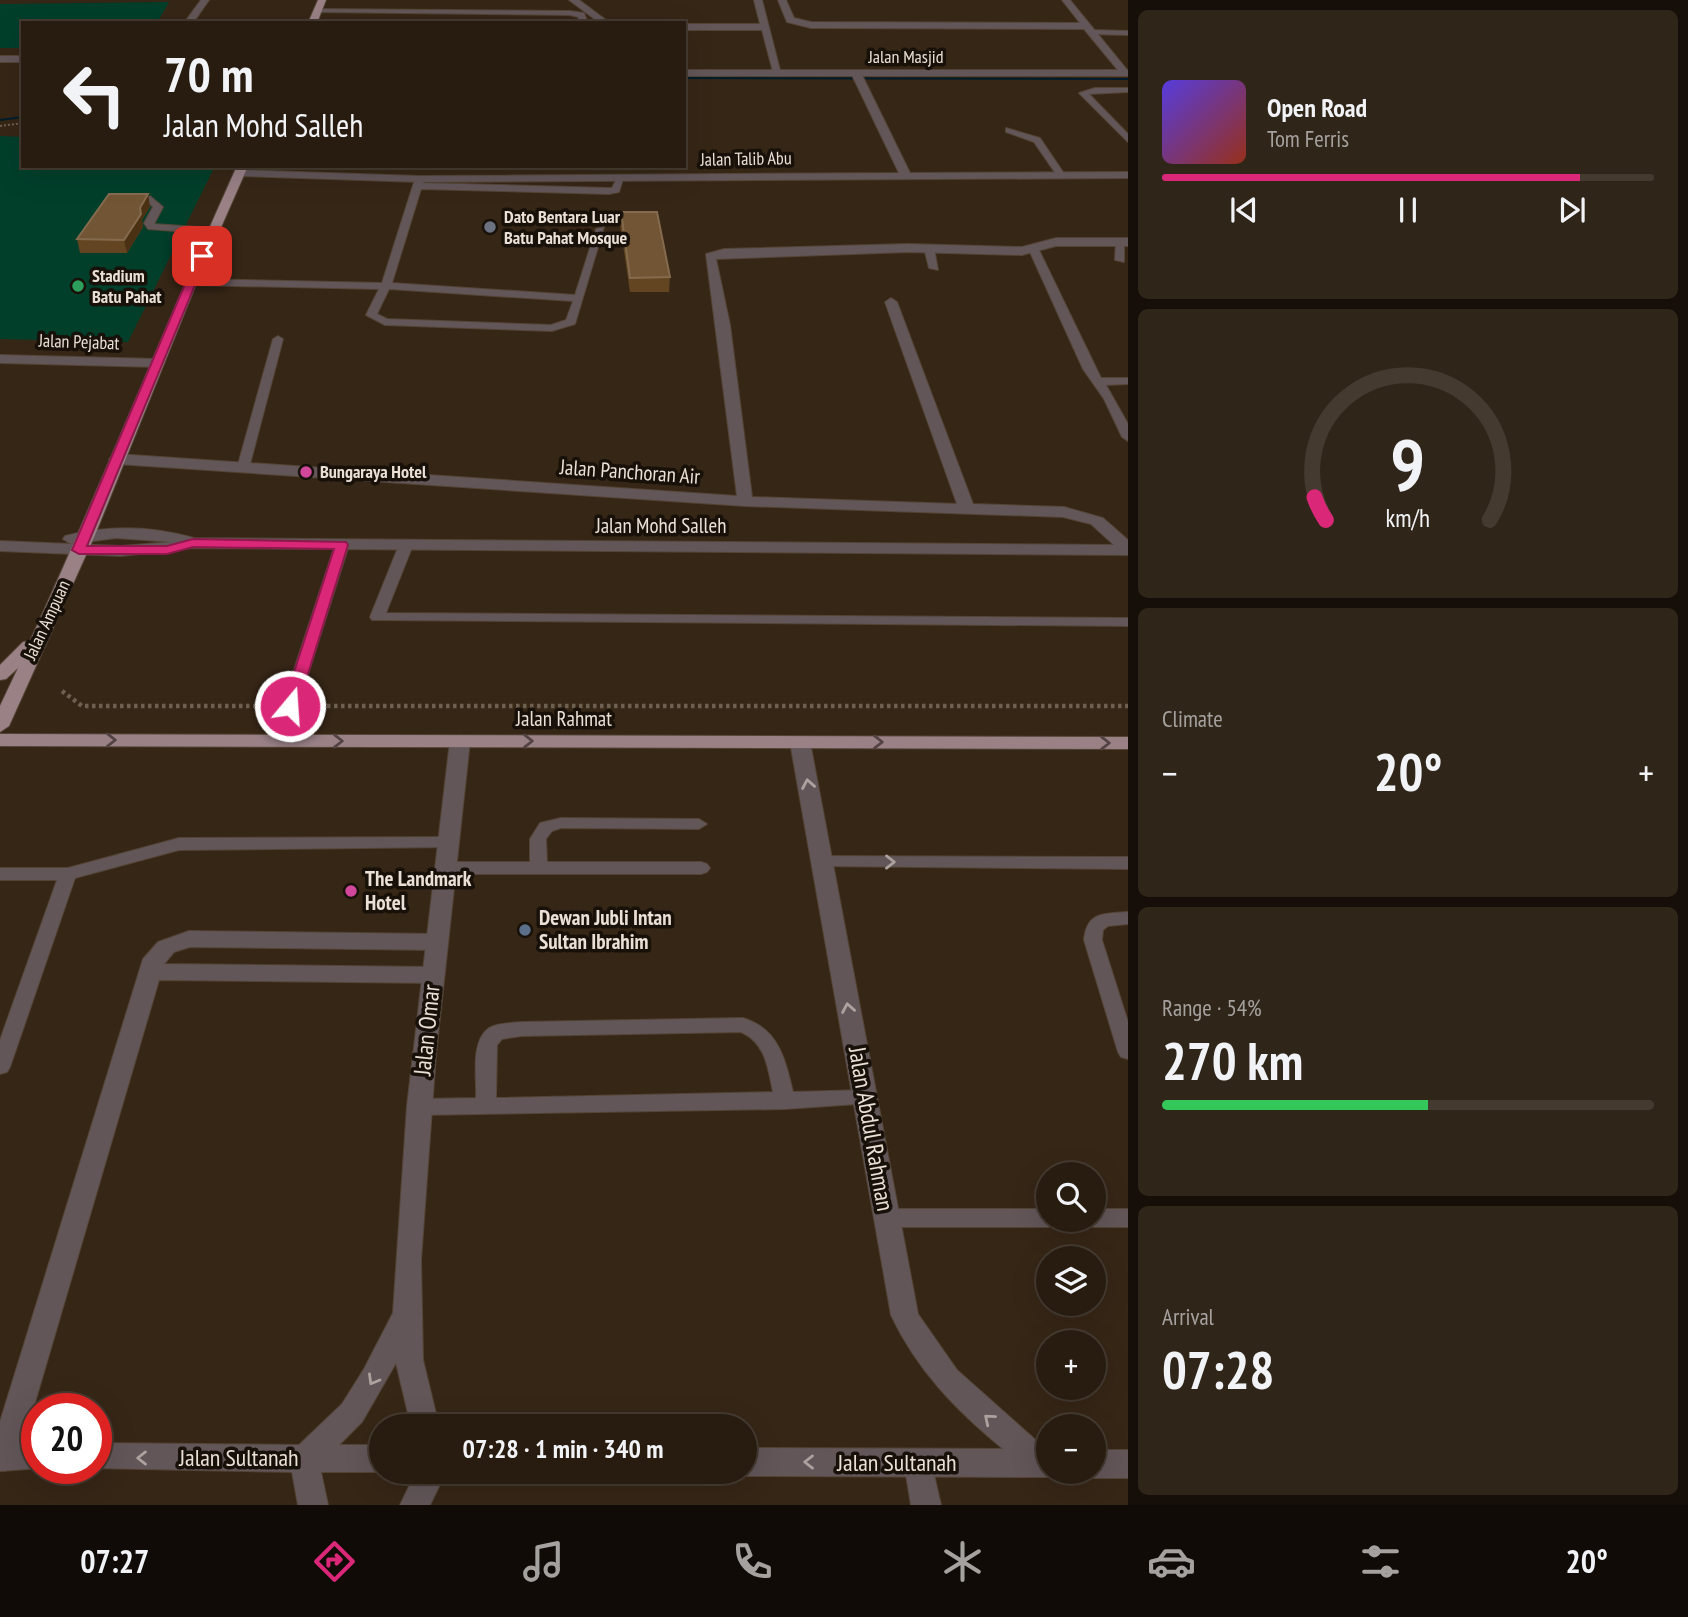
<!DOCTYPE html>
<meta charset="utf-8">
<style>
body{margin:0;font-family:"PT Sans Narrow",sans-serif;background:#302519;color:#f1f3f6;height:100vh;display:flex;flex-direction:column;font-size:26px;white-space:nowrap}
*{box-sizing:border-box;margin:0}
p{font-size:23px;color:#a5a19f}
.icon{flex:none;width:38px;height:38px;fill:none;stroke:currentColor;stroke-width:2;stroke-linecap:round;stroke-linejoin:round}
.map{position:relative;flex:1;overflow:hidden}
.side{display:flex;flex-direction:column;gap:10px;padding:10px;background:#160f09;width:560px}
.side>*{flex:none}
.top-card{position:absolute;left:21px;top:21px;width:665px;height:147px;border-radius:0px;box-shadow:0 7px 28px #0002,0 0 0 2px #443a30;background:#281c10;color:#f1f3f6;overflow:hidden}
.buttons{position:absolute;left:1036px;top:1162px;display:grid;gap:14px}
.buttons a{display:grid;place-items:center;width:70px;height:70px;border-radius:50%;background:#281c10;box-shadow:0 7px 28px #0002,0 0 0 2px #443a30;font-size:35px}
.speed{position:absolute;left:21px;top:1393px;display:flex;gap:14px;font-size:35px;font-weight:700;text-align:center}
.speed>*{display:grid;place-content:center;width:91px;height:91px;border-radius:50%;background:#281c10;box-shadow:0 7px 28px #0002,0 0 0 2px #443a30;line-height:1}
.speed .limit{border:10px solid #d22;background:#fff;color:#111}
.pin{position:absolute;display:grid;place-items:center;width:60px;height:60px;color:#fff;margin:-30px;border-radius:14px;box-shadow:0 4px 10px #0006}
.me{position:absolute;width:77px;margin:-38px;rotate:18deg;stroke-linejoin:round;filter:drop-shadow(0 0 5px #0008)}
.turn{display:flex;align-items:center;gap:24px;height:147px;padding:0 28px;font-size:32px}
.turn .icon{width:91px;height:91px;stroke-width:2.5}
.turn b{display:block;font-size:49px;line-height:60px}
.big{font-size:52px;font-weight:800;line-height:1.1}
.side .card{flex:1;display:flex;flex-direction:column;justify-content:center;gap:10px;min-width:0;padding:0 24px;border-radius:10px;background:#302519}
.side .dial{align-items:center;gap:0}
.dial svg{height:182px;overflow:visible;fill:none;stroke:#443a30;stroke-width:7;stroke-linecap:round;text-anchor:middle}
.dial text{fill:#f1f3f6;stroke:none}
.song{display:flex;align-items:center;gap:21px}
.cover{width:84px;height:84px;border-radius:10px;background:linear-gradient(135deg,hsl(250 70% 55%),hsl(10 70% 35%))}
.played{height:7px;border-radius:4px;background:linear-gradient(90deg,#db2777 85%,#443a30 85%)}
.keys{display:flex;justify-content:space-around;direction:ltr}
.heat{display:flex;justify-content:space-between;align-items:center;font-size:38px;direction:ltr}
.charge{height:10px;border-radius:5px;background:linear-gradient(90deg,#34c759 54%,#443a30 0)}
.trip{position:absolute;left:369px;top:1414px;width:388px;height:70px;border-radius:35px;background:#281c10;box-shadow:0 7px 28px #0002,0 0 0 2px #443a30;font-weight:800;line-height:70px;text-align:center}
.dock{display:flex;height:112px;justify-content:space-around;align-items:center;background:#100b06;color:#a5a19f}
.dock .icon{width:49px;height:49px}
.dock .active{color:#db2777}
.dock b{font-size:32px;color:#f1f3f6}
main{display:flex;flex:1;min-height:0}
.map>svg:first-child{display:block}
.green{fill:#013f2b}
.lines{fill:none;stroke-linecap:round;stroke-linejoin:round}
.stream{fill:#011d2c;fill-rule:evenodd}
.service-casing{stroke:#534435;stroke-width:2}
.minor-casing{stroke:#534435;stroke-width:2}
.tertiary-casing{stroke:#534435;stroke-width:2}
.primary-casing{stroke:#534435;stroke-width:2}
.path-far1{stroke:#6e6051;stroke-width:2;stroke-dasharray:2 2;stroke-linecap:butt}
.path{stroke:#6e6051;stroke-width:4.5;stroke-dasharray:3.5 3.5;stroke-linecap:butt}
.service{fill:#625659;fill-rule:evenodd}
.minor{fill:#625659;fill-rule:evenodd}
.tertiary{fill:#625659;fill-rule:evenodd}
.primary{fill:#998186;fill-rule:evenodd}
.wall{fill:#634521}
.shaded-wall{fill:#4b3114}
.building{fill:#725534;stroke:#856b4e;stroke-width:2}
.oneway{stroke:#524342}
.oneway2{stroke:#ada29e}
.route{fill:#db2777;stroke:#8e194d;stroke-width:2}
.worship-dot{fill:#6b7280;stroke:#18110a;stroke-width:2.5}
.leisure-dot{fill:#2e9e5b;stroke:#18110a;stroke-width:2.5}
.hotel-dot{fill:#d1479c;stroke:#18110a;stroke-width:2.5}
.service-dot{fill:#5c6f8a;stroke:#18110a;stroke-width:2.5}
.labels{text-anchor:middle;stroke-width:7;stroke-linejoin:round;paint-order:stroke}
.far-street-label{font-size:18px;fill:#ebe0d6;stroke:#18110a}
.far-poi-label{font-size:18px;font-weight:bold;fill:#ebe0d6;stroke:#18110a;text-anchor:start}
.street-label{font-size:21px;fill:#ebe0d6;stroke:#18110a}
.poi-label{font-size:21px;font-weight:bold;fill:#ebe0d6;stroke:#18110a;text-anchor:start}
.near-street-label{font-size:24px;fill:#ebe0d6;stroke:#18110a}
</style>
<main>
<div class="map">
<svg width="1128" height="1505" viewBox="0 0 1128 1505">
<rect width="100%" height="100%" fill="#362616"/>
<!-- green -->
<path class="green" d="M169,2L157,23H23V48H0V4Z
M0,136L23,137V166H215L128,342L0,339Z"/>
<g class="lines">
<!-- stream -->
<path class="stream" d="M684,77L1128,78V80L684,79Z
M23,116V118L0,121V119Z"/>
<defs>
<path id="service" d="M317,9L570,11L584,13L588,23H580L578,17L570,15L315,12Z
M1093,30L1128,31V35L1090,34Z
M1095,88H1128V92L1089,94L1128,134V142L1079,93Z
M1006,128L1040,138L1065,175L1064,177H1058L1034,142L1006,132Z
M420,176L425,179L423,183L609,188H612L618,176H624L619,192L609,194L421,189L392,283L575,295L596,229L604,227L575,324L552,331L385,325L366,315L379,289L191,285L186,282L191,279L382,283L415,179ZM389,289L573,301L566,320L551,325L387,319L377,314Z
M150,196L163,207L154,224L213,228L218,231L213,234L148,229L144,223L153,207L145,199Z
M1116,240L1124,242V262L1115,260Z
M929,245L934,248L938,270L929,268L924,248Z
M1031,248L1039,250L1101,378H1128V384L1106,385L1128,424V441L1122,437L1104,399L1083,369L1029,250Z
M278,336L283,339L249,468L243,472L239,471L237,468L273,339Z
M342,541L349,545L298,706L295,709H285L282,706L335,545Z
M406,541L413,545L386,613L1128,618V626L372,620L370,617L399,545Z
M561,818L699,819L707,824L699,829L561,828L552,831L546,839L547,862H701L707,864L710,868L707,872L701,874H444L438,872L435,868L438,864L444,862H530V839L540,823Z
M447,837L453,839L455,843L453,847L179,850L75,878L10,1067L7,1072L0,1074V1040L57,880H0V868H68L179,838Z
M822,856L1128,857V869L816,866L813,862Z
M1128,912V924L1108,926L1103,930L1102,940L1128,1022V1059L1121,1057L1118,1052L1084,940C1087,911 1104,914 1128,912Z
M743,1018C779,1029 785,1059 793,1092L865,1090L872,1093L875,1098L872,1103L785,1109L419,1115L412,1112L409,1107L412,1102L419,1099L476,1098C477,1078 470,1041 489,1028C497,1023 512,1023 522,1022ZM741,1032C766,1043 768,1069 773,1092L496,1098L497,1045L502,1039L522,1036Z
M887,1209H1048V1220H1058L1055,1224L1048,1227H887L880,1224L876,1218L880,1212Z
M1094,1209H1128V1227H1094L1087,1224L1084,1220H1094Z"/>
<path id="minor" d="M201,0H209L193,23H184Z
M569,0H579L610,23H600Z
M754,0H762L781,74L773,72L762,30H684V24H760Z
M778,0H786L794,18L811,22L1080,23L1062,0H1070L1128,71V75H1122L1084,29L811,28L787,22Z
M856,70L861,73L910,173L1128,172V178L420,182L239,176L234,173L239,170L420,176L899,173L851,73Z
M1056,238H1128V246H1056L1022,255L908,252L716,259L730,325L752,497L957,504L885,302L891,298L897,302L973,504L1064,507L1103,518L1128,540V555L193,548L121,556L0,551V541L71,544L63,539L65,536C107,525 152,526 194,538L1114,545L1091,524L1063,517L745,506L117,464L109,459L117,454L737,496L706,254L724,249L908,244L1022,247ZM116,538L172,542L121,546L71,544Z
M0,355L157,359L164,363L157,367L0,363Z
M800,736L810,742L918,1314L957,1370L1048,1451V1472H1052L1041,1477C1026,1471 1014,1459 1002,1448C955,1409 917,1370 891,1315L790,742Z
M189,931L436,934L444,937L447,942L444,947L436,950L190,947L174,952L164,964L433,967L441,969L444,975L441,981L433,983L159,980L19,1457L14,1467L4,1471L0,1469V1422L143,959L158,942Z
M919,1449L929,1453L941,1505H911L904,1463L909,1453Z"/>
<path id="tertiary" d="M0,56H23V62H0Z
M684,70H1128V76H684Z
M460,735L470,741L436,1054L421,1260L423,1360L439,1426H411L396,1363L362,1422L339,1445H382V1472H385H321L328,1505H298L292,1472L90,1468H96V1443L299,1445L342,1404L364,1369L393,1313L407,1106L450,741Z
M0,1443H37V1468H43L0,1471Z
M746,1448L1048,1449V1472H1059L1048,1477L746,1476L736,1472H746Z
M1094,1450H1128V1478H1094L1084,1474L1094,1472Z
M416,1472H446L430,1505H400Z"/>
<path id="primary" d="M318,0H326L317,23H308Z
M237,166H248L197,282L95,535L9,726L0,732V706L18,668L6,679L0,680V665L23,642L30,641C102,484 166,323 237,166Z
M0,734L1128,737V749L0,746Z"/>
</defs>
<!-- service casing -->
<use href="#service" class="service-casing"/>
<!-- minor casing -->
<use href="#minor" class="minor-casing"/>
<!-- tertiary casing -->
<use href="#tertiary" class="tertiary-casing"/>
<!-- primary casing -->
<use href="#primary" class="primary-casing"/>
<!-- path-far1 -->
<path class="path-far1" d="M0,126L23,123"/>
<!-- path -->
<path class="path" d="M62,691L82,706H270
M313,706H1128"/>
<!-- service -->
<use href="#service" class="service"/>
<!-- minor -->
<use href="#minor" class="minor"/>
<!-- tertiary -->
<use href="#tertiary" class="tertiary"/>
<!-- primary -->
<use href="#primary" class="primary"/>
</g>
<!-- wall -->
<path class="wall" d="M148,194L150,207L142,220L143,227L127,253H80L77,239Z
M621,212L670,277L669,292H630L620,225Z"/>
<!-- shaded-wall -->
<path class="shaded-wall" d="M148,194L150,207L142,220L143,227L127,253L124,240Z"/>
<!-- building -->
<path class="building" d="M109,194H148L140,208L141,214L124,240L77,239Z
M621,212H657L670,277L630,278Z"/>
<!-- one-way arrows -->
<defs><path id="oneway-chevron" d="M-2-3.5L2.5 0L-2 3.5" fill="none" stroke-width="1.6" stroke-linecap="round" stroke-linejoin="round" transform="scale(1.75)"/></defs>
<g class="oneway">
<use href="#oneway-chevron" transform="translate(111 740)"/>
<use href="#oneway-chevron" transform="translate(338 741)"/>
<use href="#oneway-chevron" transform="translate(528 741)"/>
<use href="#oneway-chevron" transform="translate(878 742)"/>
<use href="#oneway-chevron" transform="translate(1105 743)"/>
</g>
<g class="oneway2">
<use href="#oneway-chevron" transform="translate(808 784) rotate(-100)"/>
<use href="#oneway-chevron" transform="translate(890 862)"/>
<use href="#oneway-chevron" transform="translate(848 1008) rotate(-100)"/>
<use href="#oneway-chevron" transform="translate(373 1380) rotate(120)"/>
<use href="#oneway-chevron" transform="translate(989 1419) rotate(-140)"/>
<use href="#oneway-chevron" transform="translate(142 1458) rotate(-180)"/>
<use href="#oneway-chevron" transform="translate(809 1462) rotate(-180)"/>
</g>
<!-- route -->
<path class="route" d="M202,253L207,256L87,546H167L193,539L346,542L348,545L298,706L290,711L283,706L334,549L193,547L167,554H79L72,550L197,256Z"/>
<!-- markers -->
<circle class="worship-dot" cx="490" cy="227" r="7"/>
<circle class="leisure-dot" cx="78" cy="286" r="7"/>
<g class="hotel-dot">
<circle cx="306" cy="472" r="7"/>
<circle cx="351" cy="891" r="7"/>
</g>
<circle class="service-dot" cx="525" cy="930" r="7"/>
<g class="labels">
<!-- far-street labels -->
<g class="far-street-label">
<text x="906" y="63">Jalan Masjid</text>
<text transform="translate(746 159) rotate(-1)" y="6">Jalan Talib Abu</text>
<text transform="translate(79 342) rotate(2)" y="6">Jalan Pejabat</text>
<text transform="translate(47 620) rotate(-65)" y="6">Jalan Ampuan</text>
</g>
<!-- far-poi labels -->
<g class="far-poi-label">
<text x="504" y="223">Dato Bentara Luar<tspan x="504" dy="21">Batu Pahat Mosque</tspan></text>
<text x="92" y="282">Stadium<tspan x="92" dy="21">Batu Pahat</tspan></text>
<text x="320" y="478">Bungaraya Hotel</text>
</g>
<!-- street labels -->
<g class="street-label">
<text transform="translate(630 472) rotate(4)" y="7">Jalan Panchoran Air</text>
<text x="661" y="533">Jalan Mohd Salleh</text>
<text x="564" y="726">Jalan Rahmat</text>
</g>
<!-- poi labels -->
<g class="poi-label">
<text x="365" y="886">The Landmark<tspan x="365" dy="24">Hotel</tspan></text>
<text x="539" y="925">Dewan Jubli Intan<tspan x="539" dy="24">Sultan Ibrahim</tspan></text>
</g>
<!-- near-street labels -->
<g class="near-street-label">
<text transform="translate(427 1030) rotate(-84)" y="8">Jalan Omar</text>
<text transform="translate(871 1129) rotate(80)" y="8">Jalan Abdul Rahman</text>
<text x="239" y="1466">Jalan Sultanah</text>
<text x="897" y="1471">Jalan Sultanah</text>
</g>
</g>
</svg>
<div class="buttons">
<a><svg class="icon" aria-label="search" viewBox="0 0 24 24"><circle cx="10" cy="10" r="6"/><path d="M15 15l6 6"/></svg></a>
<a><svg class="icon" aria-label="layers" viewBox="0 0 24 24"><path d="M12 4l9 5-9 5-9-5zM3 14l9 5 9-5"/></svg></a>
<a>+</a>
<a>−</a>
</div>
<div class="speed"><div class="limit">20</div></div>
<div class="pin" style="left:202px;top:256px;background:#d93025"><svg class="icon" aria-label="arrive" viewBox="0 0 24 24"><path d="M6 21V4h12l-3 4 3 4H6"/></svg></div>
<svg class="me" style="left:290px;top:706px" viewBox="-20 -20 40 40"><circle r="17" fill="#db2777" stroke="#fff" stroke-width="3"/><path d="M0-11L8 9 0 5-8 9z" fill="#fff"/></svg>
<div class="trip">07:28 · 1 min · 340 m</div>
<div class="top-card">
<div class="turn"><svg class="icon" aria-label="left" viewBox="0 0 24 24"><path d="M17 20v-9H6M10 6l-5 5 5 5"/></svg><div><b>70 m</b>Jalan Mohd Salleh</div></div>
</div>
</div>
<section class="side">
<div class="card">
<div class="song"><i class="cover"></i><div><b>Open Road</b><p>Tom Ferris</p></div></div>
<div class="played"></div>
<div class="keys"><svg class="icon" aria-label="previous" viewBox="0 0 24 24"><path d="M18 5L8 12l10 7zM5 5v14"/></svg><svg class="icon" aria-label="pause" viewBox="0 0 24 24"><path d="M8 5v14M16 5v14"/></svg><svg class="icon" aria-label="next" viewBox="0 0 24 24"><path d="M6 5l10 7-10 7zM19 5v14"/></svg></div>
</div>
<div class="card dial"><svg viewBox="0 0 100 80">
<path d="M14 69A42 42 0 1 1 86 69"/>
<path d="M14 69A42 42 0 0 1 9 59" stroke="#db2777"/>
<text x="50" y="56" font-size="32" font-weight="700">9</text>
<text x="50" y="72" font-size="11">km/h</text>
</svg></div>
<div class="card"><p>Climate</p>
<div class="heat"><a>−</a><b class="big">20°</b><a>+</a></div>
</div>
<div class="card"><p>Range · 54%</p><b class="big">270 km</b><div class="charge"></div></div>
<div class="card"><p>Arrival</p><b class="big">07:28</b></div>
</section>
</main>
<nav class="dock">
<b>07:27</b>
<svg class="icon active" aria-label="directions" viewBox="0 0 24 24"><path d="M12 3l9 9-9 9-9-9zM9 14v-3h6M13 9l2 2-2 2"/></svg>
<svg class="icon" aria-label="music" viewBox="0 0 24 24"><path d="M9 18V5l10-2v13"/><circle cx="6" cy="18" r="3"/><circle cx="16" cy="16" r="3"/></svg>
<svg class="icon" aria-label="phone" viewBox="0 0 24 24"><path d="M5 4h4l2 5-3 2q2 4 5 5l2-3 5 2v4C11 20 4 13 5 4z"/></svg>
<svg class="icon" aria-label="climate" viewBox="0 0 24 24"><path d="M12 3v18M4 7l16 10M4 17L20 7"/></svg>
<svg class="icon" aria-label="car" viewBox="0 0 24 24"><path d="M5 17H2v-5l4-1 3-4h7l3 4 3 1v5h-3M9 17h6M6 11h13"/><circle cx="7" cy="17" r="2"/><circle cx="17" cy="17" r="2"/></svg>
<svg class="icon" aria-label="filters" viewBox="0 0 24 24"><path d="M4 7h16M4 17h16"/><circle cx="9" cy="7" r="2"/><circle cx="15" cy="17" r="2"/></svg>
<b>20°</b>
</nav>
